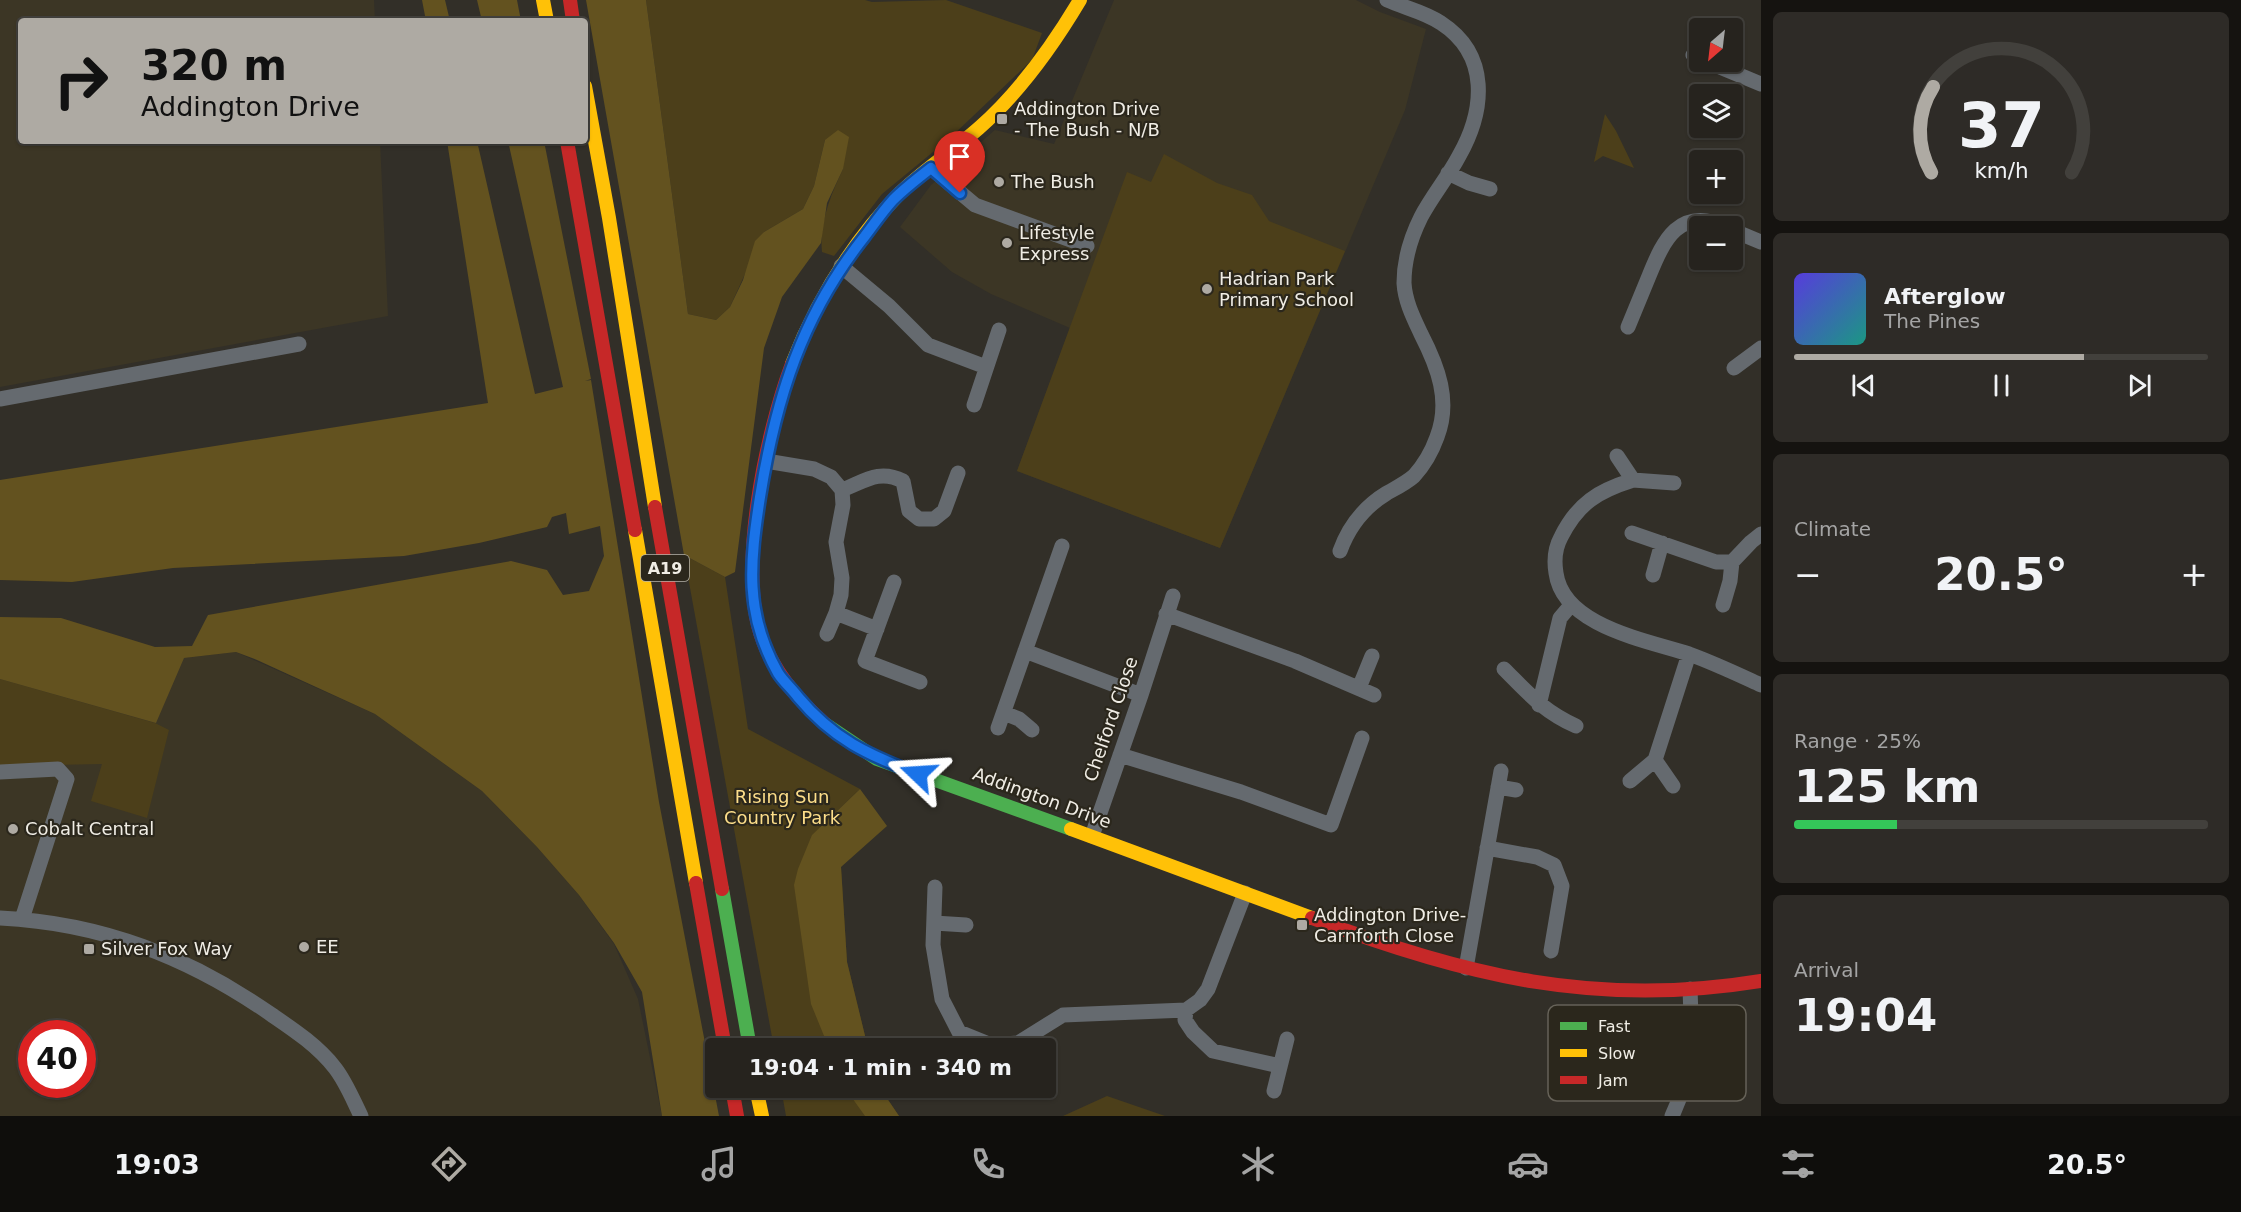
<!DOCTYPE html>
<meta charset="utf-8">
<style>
body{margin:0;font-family:"DejaVu Sans",sans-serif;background:#2e2b27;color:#f1f3f6;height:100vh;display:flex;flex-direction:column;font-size:22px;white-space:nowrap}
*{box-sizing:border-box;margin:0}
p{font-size:20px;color:#a4a4a4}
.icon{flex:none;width:33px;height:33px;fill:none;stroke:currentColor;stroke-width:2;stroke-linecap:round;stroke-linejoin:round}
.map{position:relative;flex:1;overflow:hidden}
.details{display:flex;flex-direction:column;gap:12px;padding:12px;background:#151310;width:480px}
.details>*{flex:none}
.top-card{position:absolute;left:18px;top:18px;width:570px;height:126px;border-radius:6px;box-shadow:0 2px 4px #0004,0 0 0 2px #42403c;background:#aeaaa3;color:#111;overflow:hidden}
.needle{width:39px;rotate:208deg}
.tools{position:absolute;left:1689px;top:18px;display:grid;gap:12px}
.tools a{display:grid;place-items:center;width:54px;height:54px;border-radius:6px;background:#26231e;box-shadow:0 2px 4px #0004,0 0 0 2px #42403c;font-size:30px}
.speed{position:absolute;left:18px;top:1020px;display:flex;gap:12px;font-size:30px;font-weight:700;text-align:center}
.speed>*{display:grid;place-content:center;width:78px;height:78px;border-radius:50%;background:#26231e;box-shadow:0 2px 4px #0004,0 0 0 2px #42403c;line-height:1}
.speed .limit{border:9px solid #d22;background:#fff;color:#111}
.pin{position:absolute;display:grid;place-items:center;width:51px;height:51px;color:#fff;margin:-62px -26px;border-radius:50% 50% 50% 0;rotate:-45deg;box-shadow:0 0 6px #0007}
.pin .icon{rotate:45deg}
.me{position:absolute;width:66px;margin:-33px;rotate:290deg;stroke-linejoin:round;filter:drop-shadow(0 0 4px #0008)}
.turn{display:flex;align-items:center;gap:21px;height:126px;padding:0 24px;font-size:27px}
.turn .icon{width:78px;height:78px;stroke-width:2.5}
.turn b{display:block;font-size:42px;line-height:51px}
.big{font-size:45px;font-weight:800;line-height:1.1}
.details .card{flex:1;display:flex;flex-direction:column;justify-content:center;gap:9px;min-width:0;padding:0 21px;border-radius:9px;background:#2e2b27}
.details .dial{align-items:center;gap:0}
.dial svg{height:156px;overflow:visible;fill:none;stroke:#42403c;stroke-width:7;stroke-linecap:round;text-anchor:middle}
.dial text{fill:#f1f3f6;stroke:none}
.song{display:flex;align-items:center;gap:18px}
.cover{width:72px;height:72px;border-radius:9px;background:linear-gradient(135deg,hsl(250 70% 55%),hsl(170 70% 35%))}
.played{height:6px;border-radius:3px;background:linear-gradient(90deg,#aeaaa3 70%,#42403c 70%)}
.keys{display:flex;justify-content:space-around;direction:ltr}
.heat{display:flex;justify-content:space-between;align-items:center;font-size:33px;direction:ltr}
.charge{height:9px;border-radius:4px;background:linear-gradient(90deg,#34c759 25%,#42403c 0)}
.trip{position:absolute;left:705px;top:1038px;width:351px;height:60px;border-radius:6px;background:#26231e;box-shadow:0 2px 4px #0004,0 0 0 2px #42403c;font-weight:800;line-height:60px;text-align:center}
.tabs{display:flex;height:96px;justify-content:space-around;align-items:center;background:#0f0e0c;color:#a4a4a4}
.tabs .icon{width:42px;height:42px}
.tabs .current{color:#aeaaa3}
.tabs b{font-size:27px;color:#f1f3f6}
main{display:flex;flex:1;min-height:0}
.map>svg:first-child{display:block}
.built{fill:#3c3625;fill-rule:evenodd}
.green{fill:#4c3f1a}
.forest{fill:#63521f}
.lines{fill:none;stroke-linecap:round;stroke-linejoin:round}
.street{stroke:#656a6f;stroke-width:15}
.fast{stroke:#4caf50;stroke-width:14}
.slow{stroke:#ffc107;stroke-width:14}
.jam{stroke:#c62828;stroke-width:14}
.route-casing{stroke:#114b97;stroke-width:15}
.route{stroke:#1a73e8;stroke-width:10}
.poi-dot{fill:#aeaaa3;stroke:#2b271c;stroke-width:2}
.labels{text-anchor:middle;stroke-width:4.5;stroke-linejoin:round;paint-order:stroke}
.shield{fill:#2b271c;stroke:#b5b2a9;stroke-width:1.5}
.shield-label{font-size:16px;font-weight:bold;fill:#f0ede5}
.poi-label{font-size:18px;fill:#f0ede5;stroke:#2b271c;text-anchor:start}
.street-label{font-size:18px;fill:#f0ede5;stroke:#2b271c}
.park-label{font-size:18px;fill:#fdde8a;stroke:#2b271c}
.key{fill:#2b271c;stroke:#666258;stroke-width:1.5}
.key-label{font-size:16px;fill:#f0ede5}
</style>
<main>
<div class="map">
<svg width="1761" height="1116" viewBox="0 0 1761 1116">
<rect width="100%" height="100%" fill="#322f28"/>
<!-- built -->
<path class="built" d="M0,0H374L375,21H21V141H380L388,316L0,387Z
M1114,0H1356L1380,12L1426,29L1405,110L1220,548L1017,471L1070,328L991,294L952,272L900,227L931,185L995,130L1054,144Z
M236,652L375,714L482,791L537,847L579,895L614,944L638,999L662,1116H0V679ZM32,1034H82V1084H32Z"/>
<!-- green -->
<path class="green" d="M646,0H865L872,2L946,0L1042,33L1032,60L950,138L882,194L834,256L822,252C819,222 831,195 843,169L825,140L814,186L803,209L764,232L730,307L716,320L688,314Z
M1605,114L1616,131L1634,168L1603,156L1594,162Z
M1164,154L1217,183L1252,195L1269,221L1345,251L1220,548L1017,471L1127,172L1151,182Z
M684,555L725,577L748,729L860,789L835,813L841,867L847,962L868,1048H774Z
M0,679L155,723L169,730L147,818L91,801L102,764L0,766Z
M781,1088H880L899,1116H786Z
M1107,1096L1165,1116H1063Z"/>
<!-- forest -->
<path class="forest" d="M422,0H445L450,21H426Z
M477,0H517L521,21H482Z
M586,0H646L688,314L716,320L730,307L743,280L755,241L764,232L803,209L814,186L825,140L838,130L849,137L843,169L827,203L821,243L782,297L764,348L735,572L725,577L684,555Z
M447,141H477L535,394L563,387L508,141H544L591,379L585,381L591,380L659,802L719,1116H662L642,992L614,943L579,895L537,847L482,791L375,714L257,660L236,652L184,658L156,723L0,679V617L61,618L155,647L192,646L208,615L511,561L547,570L563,595L589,591L604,556L600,526L569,534L566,513L552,517L547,527L479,543L404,556L173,568L72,582L0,580V480L488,403Z
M860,789L887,826L841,867L847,962L868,1048H829L811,1004L794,885L798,869L812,835Z
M845,1088H880L899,1116H865Z"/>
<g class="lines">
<!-- street -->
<path class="street" d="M1693,55L1700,58
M1708,62L1761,84
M931,168L975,205L1087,246
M1448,173L1469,183L1490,189
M1732,230L1761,242
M841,266L889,306L928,345L986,367
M1628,327C1635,310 1642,293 1649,276C1664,239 1679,207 1725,226
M1734,368L1761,348
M0,399L299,344
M974,405L999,330
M1617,456L1633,480L1674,483
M766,461L814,469L831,477L842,490L843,505L836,542L842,578L841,595L836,613L827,634
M1633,480C1598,491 1578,503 1561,537C1555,548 1554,561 1556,573C1563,626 1646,640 1689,654C1714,663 1737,674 1761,685
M842,490C865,481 879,469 903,481L909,511L919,519H934L944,511L958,473
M1632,533L1716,562H1732L1751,542L1761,534
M1340,551C1349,526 1364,507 1387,493C1396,488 1406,483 1414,476C1424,465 1432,451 1437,437C1451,401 1438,367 1421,334C1413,317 1405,301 1404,283C1404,260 1411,237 1421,217C1432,196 1448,177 1459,156C1485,110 1490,55 1441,23C1425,12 1405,8 1387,0
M1653,575L1662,543
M894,582L865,661L920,682
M1723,605L1730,581L1732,562
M836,613L877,629
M1166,614L1295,661L1374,695
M1025,651L1141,695
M1504,669C1529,694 1543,711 1576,726
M1359,688L1372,656
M1539,705L1560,618L1571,605
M1004,713L1019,719L1032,730
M998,728L1062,546
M1120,755L1241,792L1331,825L1362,738
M1655,760L1689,654
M0,772L58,769L67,779L22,919
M1630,781L1655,760L1673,786
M1498,787L1516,790
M1092,836L1141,695L1173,596
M1487,848L1537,857L1554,865L1562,886L1551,951
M935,887L933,945L942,999L959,1032L991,1045L1018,1043L1063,1015L1186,1010L1200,1000L1208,989L1245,893
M0,918C102,923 189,957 272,1015C294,1030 318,1046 335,1068C346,1082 353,1100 361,1116
M934,923L966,925
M1466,968L1501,771
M1186,1010L1185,1020L1193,1032L1213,1051L1280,1066
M1274,1091L1287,1039
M1672,1116C1694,1069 1692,1040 1690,989"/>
<!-- fast -->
<path class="fast" d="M825,724L877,759L1071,829
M722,889L750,1048"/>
<!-- slow -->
<path class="slow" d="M543,0L547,21
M585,86L609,218L655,507
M792,364C817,300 853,241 901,192C925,169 954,150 979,128C1020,92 1052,47 1080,0
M635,530L696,883
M1071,829L1312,918
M756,1088L762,1116"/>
<!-- jam -->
<path class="jam" d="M570,0L573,21
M567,141L635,530
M792,364C766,433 736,572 763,641C775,674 799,701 825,724
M655,507L722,889
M696,883L725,1048
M1312,918C1465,976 1597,1008 1761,981
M732,1088L737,1116"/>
</g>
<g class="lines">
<defs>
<path id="route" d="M918,774C868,755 833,739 798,697C792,689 783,681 778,673C744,613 750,562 760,497C776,398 802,315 865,236C874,224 883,211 893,200C904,189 918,178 931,168L960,193"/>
</defs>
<!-- route casing -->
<use href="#route" class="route-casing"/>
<!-- route -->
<use href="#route" class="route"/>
</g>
<!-- markers -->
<g class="poi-dot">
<rect x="996" y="113" width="12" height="12" rx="3"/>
<circle cx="999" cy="182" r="6"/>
<circle cx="1007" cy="243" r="6"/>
<circle cx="1207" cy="289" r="6"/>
<circle cx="13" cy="829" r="6"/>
<rect x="1296" y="919" width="12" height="12" rx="3"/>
<circle cx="304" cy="947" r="6"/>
<rect x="83" y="943" width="12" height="12" rx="3"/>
</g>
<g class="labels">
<!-- shield labels -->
<rect class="shield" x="641" y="555" width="48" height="26" rx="4.5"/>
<g class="shield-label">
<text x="665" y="574">A19</text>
</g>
<!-- poi labels -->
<g class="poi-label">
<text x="1014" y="115">Addington Drive<tspan x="1014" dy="21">- The Bush - N/B</tspan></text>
<text x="1011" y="188">The Bush</text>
<text x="1019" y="239">Lifestyle<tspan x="1019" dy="21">Express</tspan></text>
<text x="1219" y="285">Hadrian Park<tspan x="1219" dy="21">Primary School</tspan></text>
<text x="25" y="835">Cobalt Central</text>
<text x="1314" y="921">Addington Drive-<tspan x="1314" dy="21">Carnforth Close</tspan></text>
<text x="316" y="953">EE</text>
<text x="101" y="955">Silver Fox Way</text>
</g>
<!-- street labels -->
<g class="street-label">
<text transform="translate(1111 719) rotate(-71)" y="6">Chelford Close</text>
<text transform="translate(1042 798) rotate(20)" y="6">Addington Drive</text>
</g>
<!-- park labels -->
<g class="park-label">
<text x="782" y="803">Rising Sun<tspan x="782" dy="21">Country Park</tspan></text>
</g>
</g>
<!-- legend -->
<rect x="1548" y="1005" width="198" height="96" rx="9" class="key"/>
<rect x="1560" y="1022" width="27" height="8" fill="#4caf50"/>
<rect x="1560" y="1049" width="27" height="8" fill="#ffc107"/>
<rect x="1560" y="1076" width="27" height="8" fill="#c62828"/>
<g class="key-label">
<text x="1598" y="1032">Fast</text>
<text x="1598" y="1059">Slow</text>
<text x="1598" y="1086">Jam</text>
</g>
</svg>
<div class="tools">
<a><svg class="needle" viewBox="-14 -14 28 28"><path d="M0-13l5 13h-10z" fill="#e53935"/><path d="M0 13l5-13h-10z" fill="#a4a4a4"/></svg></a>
<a><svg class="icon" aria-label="layers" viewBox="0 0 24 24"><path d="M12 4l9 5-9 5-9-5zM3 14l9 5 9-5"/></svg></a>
<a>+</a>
<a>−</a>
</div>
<div class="speed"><div class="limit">40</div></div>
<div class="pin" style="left:960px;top:193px;background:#d93025"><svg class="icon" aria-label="arrive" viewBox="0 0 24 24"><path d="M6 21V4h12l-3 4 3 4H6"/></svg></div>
<svg class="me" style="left:918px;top:774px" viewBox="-20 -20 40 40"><path d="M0-17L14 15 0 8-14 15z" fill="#1a73e8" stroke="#fff" stroke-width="4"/></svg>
<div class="trip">19:04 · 1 min · 340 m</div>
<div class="top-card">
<div class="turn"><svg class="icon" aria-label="right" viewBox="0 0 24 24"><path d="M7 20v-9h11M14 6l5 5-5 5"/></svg><div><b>320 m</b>Addington Drive</div></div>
</div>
</div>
<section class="details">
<div class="card dial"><svg viewBox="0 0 100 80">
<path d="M14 69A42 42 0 1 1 86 69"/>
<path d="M14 69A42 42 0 0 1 15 25" stroke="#aeaaa3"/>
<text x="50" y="56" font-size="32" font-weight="700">37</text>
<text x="50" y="72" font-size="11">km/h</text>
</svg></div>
<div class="card">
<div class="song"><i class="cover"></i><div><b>Afterglow</b><p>The Pines</p></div></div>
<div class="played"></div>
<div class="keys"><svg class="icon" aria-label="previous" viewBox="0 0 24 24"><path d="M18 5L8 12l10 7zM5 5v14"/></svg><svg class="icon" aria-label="pause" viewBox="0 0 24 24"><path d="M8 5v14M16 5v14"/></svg><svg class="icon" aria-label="next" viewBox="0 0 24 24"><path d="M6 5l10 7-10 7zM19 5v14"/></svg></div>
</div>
<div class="card"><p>Climate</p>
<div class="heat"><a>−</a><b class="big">20.5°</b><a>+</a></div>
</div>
<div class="card"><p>Range · 25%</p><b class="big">125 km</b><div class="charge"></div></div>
<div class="card"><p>Arrival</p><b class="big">19:04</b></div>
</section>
</main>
<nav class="tabs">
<b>19:03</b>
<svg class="icon current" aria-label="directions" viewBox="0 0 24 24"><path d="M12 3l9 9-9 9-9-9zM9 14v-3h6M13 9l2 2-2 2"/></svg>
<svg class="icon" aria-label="music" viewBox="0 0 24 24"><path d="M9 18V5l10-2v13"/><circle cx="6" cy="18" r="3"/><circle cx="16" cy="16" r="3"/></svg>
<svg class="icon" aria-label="phone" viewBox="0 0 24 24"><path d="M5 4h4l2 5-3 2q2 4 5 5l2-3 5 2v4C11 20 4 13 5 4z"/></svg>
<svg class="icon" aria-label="climate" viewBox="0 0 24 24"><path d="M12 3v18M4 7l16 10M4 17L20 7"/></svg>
<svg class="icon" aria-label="car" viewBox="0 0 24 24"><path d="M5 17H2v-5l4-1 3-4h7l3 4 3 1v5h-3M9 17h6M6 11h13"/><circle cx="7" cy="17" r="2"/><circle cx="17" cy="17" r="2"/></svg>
<svg class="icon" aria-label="filters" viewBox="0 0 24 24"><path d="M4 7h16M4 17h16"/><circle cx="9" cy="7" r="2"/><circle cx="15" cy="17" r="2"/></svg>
<b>20.5°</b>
</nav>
